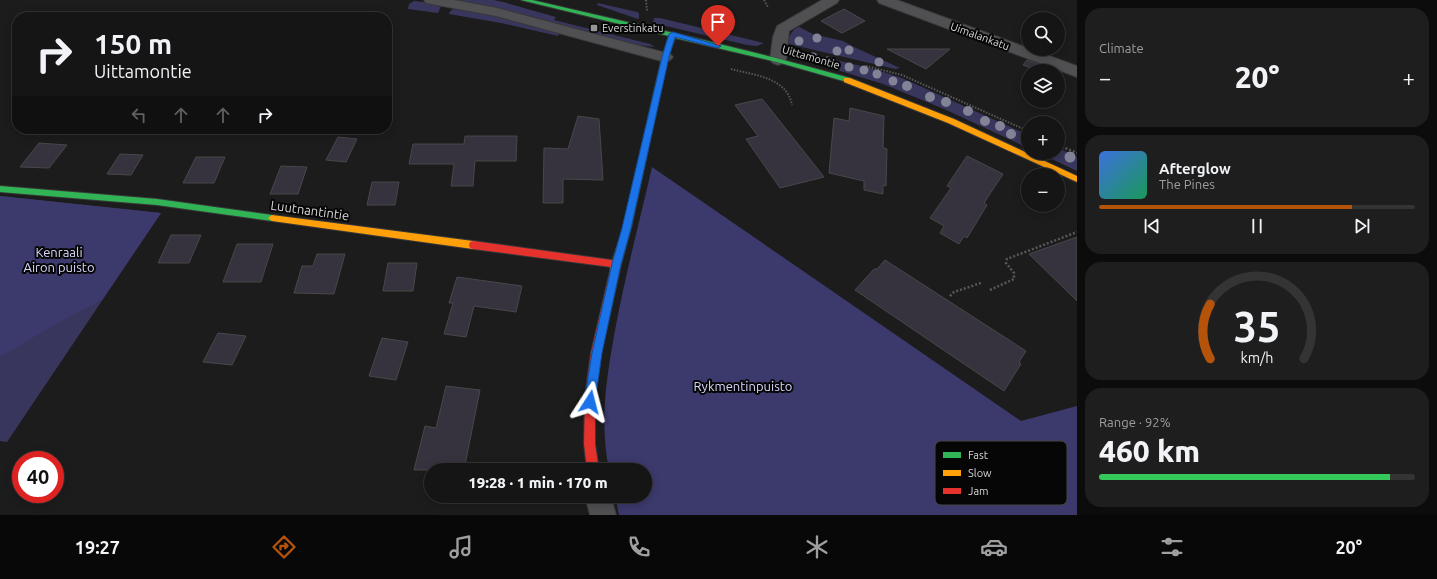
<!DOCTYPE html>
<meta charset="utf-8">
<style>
body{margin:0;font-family:Ubuntu,sans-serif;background:#1e1e1f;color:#f1f3f6;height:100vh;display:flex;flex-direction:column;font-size:15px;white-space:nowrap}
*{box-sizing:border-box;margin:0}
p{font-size:13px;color:#9d9fa1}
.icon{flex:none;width:22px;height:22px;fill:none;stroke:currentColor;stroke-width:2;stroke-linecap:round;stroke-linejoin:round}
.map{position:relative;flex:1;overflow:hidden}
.panel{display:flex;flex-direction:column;gap:8px;padding:8px;background:#0c0c0c;width:360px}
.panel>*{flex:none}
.guide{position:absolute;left:12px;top:12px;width:380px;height:122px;border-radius:16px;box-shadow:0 2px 10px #0003,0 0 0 1px #343435;background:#151516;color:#f1f3f6;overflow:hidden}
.tools{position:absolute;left:1021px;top:12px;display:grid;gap:8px}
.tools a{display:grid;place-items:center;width:44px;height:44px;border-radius:50%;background:#151516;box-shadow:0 2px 10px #0003,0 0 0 1px #343435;font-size:20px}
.speed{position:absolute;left:12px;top:451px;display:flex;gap:8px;font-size:20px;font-weight:700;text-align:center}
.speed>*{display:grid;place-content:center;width:52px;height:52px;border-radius:50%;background:#151516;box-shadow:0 2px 10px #0003,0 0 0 1px #343435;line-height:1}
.speed .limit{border:6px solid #d22;background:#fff;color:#111}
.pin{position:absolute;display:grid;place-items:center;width:34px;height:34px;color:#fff;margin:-41px -17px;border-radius:50% 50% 50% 0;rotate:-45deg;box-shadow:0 0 4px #0007}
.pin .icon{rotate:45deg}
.me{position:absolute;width:44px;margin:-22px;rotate:9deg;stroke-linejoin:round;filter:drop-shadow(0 0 3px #0008)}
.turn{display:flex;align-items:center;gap:14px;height:84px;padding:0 16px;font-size:18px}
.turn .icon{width:52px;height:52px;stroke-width:2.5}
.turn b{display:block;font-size:28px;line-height:34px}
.lanes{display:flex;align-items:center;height:38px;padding:0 16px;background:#0003;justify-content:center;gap:20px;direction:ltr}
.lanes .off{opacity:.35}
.big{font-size:30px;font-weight:800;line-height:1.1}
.panel .tile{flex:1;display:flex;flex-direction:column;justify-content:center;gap:6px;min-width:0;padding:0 14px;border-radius:16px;background:#1e1e1f}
.panel .dial{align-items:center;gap:0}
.dial svg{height:104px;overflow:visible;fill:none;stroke:#343435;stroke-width:7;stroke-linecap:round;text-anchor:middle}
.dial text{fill:#f1f3f6;stroke:none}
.song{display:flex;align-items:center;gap:12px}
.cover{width:48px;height:48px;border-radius:6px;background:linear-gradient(135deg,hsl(220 70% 55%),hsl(150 70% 35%))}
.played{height:4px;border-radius:2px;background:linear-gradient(90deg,#b45309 80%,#343435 80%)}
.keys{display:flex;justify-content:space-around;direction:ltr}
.heat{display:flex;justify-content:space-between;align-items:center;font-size:22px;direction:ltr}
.charge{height:6px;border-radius:3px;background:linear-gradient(90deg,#34c759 92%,#343435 0)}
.trip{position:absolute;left:424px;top:463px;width:228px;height:40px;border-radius:20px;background:#151516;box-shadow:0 2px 10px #0003,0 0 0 1px #343435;font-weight:800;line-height:40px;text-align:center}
.dock{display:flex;height:64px;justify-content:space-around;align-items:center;background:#080809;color:#9d9fa1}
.dock .icon{width:28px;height:28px}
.dock .on{color:#b45309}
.dock b{font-size:18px;color:#f1f3f6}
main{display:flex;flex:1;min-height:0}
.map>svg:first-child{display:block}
.green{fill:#38365c}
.forest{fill:#3c396c}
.building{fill:#36333e;stroke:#484749}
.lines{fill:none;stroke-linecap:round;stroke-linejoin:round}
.street-casing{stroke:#383839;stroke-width:2}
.fast-casing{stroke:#383839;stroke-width:2}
.slow-casing{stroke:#383839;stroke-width:2}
.jam-casing{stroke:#383839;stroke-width:2}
.path-far1{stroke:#585859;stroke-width:2;stroke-dasharray:1.5 1.5;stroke-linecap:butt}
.path{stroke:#585859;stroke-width:2.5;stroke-dasharray:2 2;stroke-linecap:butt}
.street{fill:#505052;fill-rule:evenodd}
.fast{fill:#30b455;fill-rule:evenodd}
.slow{fill:#ff9f0a;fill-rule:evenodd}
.jam{fill:#e5322d;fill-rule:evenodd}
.tree{fill:#838398}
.route{fill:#1a73e8;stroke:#114b97}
.poi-dot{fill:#969697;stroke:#060607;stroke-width:1.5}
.labels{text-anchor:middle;stroke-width:4;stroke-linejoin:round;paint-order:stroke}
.far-poi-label{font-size:11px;fill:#d7d7d9;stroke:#060607;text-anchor:start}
.far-street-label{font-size:11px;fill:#d7d7d9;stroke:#060607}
.street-label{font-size:13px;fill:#d7d7d9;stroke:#060607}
.park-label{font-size:13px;fill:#d7d8fd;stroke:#060607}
.key{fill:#060607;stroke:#454546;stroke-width:1}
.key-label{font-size:11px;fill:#d7d7d9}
</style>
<main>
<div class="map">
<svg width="1077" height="515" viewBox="0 0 1077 515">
<rect width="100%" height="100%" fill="#1c1c1d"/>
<!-- green -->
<path class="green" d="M448,0H494L503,2L556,17L554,20L650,44L655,47L638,45L524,15Z
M414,1L434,3L441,6L438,13L408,9L409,4Z
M598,3L637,12L639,13V18L638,19L597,5Z
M459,8L479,11L560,32L558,36L501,23L449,14C451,9 453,9 459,8Z
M654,18H660L764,43L757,46L747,45L653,23Z
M799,27L813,34L843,41L854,47L900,68L895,69L789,44L788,41C790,34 793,29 799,27Z
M790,49L874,69L902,78L1028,135V148L944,109L883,84L798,58L795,56Z
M1058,148L1077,157V171L1039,153H1058Z
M0,196L161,213L7,442L0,441Z"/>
<!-- forest -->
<path class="forest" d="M652,167L1021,421L1077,406V515H619L615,496H645V470H609C599,420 607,374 616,325C626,272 640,220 652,167Z
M0,196L161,213L102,300L63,320L0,357Z"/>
<!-- building -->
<path class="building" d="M844,9L865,21L842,33L821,21Z
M887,49H950L926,69Z
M1027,60L1047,67L1044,71H1039L1023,65Z
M762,99L771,110L824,177L780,188L746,139L758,136L735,105Z
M850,108L884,116L883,148L887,149L886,186L883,185V194L864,190V181L829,173L834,118L849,121Z
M578,116L599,119L603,180L563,179V203H543L544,148L568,149Z
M465,136H517L516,161H475L473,186H451L454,164H409L413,144H464Z
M338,137L357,139L346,162L326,160Z
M39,143L67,145L49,168L20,167Z
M120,154L143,155L131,175L107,174Z
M967,156L1003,174L984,203L987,205L967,238L964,236L959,244L940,233L944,226L930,218L951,188L947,186Z
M196,157H225L214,183H183Z
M281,166L307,167L298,194H270Z
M372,182H399L395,205H367Z
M171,235H201L189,263H158Z
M1077,237V301L1029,254Z
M237,244H273L261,282H223Z
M317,254H345L334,294L294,293L302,266H313Z
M885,260L1026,351L1019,362L1021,364L1004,391L855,290L874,269H877Z
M388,263H417L413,291H383Z
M457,277L522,286L516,312L474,306L466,337L444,334L453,303H449Z
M218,333L246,336L232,365L203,362Z
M382,338L408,342L396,380L369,376Z
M446,386L480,390L464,470H414L425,426L436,428Z"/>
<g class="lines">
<defs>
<path id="street" d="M424,0H454L497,8L670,54L673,57L670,60L665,62L496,16L426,3Z
M822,0H839L837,3L789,31L786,60L783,63L778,65L773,63L770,60L773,37L777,26Z
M877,0H897L1077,66V77L879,3Z
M585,496H611L616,515H590Z"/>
<path id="fast" d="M521,0H532C639,25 744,48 850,78L851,80L847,82L777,62L675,38L668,57L631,228L620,268L618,271H612L610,268L623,228L662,57L669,36Z
M0,186L157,199L272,215L276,218L272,221L157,205L0,192Z"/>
<path id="slow" d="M844,78H850L954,119L1077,176V182L948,123L844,82Z
M272,215L473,241L476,242L477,245L476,248L473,249L272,221L268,218Z"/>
<path id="jam" d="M473,241L619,261L621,264L601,353L595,397V444L599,470H587L584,444L585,397L591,353L611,267L473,249L470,248L469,245L470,242Z"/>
</defs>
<!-- street casing -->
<use href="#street" class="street-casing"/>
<!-- fast casing -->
<use href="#fast" class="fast-casing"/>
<!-- slow casing -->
<use href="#slow" class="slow-casing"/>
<!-- jam casing -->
<use href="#jam" class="jam-casing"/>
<!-- path-far1 -->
<path class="path-far1" d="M646,0L647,11
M764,0L768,7
M866,66L902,75L1028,131
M731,69C753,75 787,77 792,105"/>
<!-- path -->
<path class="path" d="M1058,145L1077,153
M990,290L1014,279V273L1006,263L1007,259L1077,232
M950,296L954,292L981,283"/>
<!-- street -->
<use href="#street" class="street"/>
<!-- fast -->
<use href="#fast" class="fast"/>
<!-- slow -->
<use href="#slow" class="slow"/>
<!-- jam -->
<use href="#jam" class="jam"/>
</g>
<!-- trees -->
<g class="tree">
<circle cx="817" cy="38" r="4.5"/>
<circle cx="799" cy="41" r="4.5"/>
<circle cx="849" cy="50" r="4.5"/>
<circle cx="837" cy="51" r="4.5"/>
<circle cx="813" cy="57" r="4.5"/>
<circle cx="828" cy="61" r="4.5"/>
<circle cx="879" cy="62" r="4.5"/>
<circle cx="849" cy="67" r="4.5"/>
<circle cx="864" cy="70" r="4.5"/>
<circle cx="877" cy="74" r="4.5"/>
<circle cx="893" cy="81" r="4.5"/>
<circle cx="907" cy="86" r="5"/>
<circle cx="930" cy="97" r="5"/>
<circle cx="946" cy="102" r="5"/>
<circle cx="968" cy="111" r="5"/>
<circle cx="985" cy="121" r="5"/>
<circle cx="1000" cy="126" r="5"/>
<circle cx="1011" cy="134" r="5"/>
<circle cx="1070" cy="157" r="5.5"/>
</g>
<!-- route -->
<path class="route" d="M673,32L721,46L718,48L675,37L669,57L631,228L621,264L602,353L595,402L593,406L590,407L586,406L584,402L592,353L612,264L622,228L662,57L669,34Z"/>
<!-- markers -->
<rect class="poi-dot" x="590" y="24" width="8" height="8" rx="2"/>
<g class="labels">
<!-- far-poi labels -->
<g class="far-poi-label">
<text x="602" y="32">Everstinkatu</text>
</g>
<!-- far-street labels -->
<g class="far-street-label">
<text transform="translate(980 36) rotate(20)" y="4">Uimalankatu</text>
<text transform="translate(811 57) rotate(16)" y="4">Uittamontie</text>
</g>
<!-- street labels -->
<g class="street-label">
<text transform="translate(310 210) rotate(8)" y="5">Luutnantintie</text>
</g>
<!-- park labels -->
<g class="park-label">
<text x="59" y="257">Kenraali<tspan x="59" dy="15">Airon puisto</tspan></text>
<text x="743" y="391">Rykmentinpuisto</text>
</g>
</g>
<!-- legend -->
<rect x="935" y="441" width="132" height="64" rx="6" class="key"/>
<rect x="943" y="452" width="18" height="6" fill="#30b455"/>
<rect x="943" y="470" width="18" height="6" fill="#ff9f0a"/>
<rect x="943" y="488" width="18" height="6" fill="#e5322d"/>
<g class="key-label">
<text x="968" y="459">Fast</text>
<text x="968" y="477">Slow</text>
<text x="968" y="495">Jam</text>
</g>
</svg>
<div class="tools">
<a><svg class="icon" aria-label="search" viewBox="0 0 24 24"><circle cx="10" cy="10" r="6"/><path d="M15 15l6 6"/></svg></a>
<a><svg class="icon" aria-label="layers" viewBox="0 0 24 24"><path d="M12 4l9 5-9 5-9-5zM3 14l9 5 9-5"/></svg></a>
<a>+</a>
<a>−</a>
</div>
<div class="speed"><div class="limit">40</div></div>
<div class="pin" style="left:718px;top:46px;background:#d93025"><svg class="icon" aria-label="arrive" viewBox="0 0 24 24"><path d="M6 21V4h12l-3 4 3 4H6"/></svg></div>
<svg class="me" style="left:590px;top:402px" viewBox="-20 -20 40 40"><path d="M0-17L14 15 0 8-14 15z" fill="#1a73e8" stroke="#fff" stroke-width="4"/></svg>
<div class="trip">19:28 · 1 min · 170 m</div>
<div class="guide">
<div class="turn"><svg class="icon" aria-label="right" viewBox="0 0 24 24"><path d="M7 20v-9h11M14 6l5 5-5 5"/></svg><div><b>150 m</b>Uittamontie</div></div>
<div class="lanes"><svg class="icon off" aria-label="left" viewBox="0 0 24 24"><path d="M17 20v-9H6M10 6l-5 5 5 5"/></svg><svg class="icon off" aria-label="ahead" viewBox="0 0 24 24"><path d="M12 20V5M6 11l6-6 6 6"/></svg><svg class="icon off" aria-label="ahead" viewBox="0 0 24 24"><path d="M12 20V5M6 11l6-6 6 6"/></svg><svg class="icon" aria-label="right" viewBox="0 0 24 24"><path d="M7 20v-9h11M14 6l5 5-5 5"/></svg></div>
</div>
</div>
<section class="panel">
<div class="tile"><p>Climate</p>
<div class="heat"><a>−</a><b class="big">20°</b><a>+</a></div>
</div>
<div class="tile">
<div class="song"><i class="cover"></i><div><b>Afterglow</b><p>The Pines</p></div></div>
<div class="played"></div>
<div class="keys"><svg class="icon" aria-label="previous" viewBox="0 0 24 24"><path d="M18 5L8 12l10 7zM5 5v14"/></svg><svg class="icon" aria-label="pause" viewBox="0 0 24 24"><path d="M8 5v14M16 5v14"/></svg><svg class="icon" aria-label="next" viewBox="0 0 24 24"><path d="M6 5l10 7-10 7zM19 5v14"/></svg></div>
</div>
<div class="tile dial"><svg viewBox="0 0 100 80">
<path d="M14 69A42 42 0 1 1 86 69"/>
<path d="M14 69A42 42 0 0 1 14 27" stroke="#b45309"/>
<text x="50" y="56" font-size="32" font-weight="700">35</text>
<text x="50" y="72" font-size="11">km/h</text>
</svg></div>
<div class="tile"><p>Range · 92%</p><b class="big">460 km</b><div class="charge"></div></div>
</section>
</main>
<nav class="dock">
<b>19:27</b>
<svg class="icon on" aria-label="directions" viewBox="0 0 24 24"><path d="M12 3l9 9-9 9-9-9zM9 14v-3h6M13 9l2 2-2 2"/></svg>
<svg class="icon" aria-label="music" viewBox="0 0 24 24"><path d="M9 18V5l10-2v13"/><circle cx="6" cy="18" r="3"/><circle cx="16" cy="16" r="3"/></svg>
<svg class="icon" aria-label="phone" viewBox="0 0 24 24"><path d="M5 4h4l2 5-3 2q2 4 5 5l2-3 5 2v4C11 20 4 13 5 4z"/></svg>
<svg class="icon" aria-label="climate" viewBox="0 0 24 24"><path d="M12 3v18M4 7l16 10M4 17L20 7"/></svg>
<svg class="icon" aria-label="car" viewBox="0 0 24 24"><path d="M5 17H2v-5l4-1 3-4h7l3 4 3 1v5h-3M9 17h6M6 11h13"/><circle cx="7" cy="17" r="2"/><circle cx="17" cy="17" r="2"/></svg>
<svg class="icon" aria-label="filters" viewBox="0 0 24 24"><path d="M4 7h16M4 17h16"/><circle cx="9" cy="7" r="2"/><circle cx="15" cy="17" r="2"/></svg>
<b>20°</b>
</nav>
